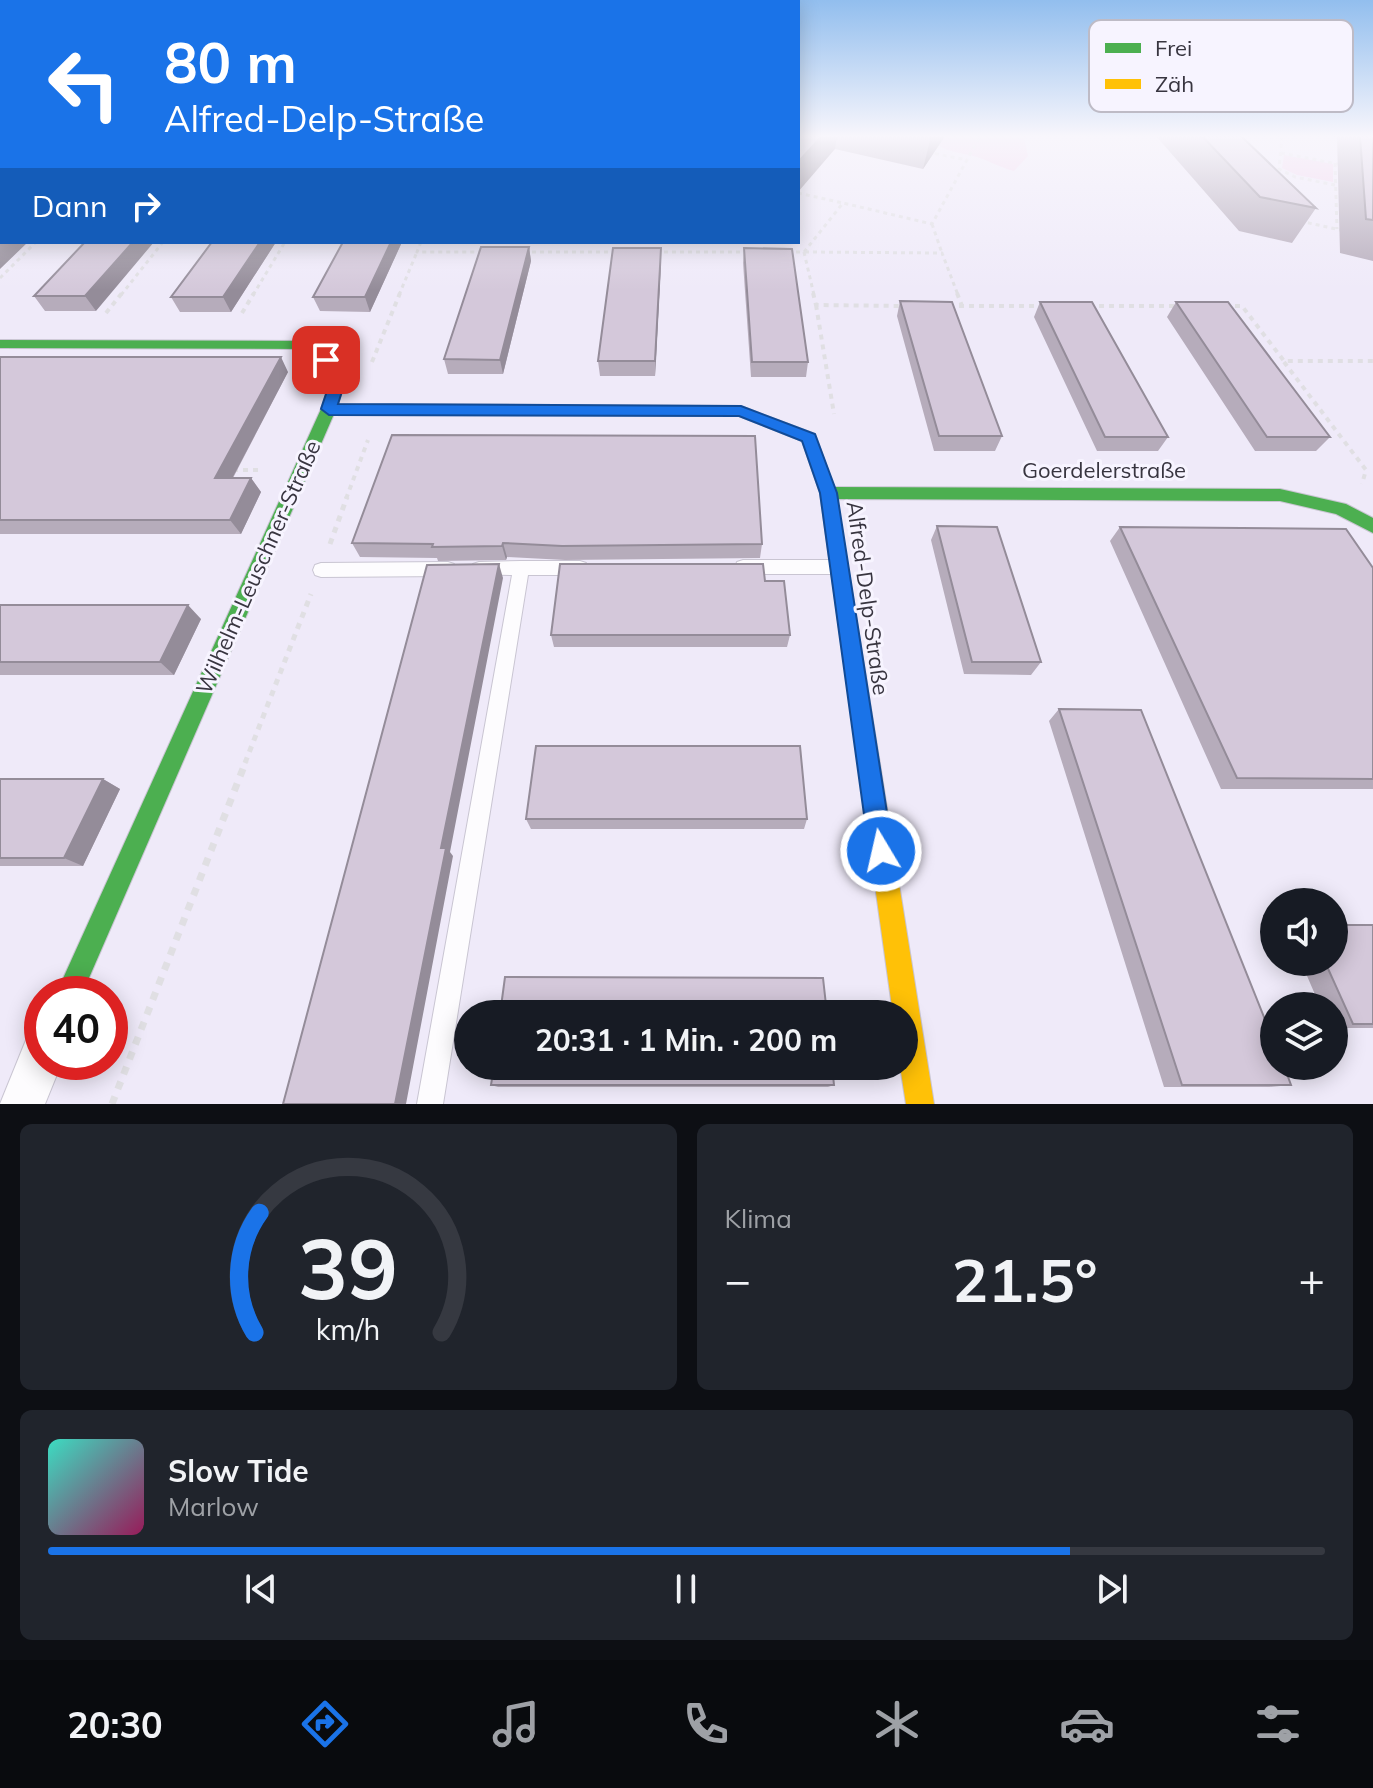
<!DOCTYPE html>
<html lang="de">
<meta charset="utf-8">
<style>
body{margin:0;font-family:Mulish,sans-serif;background:#20242c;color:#f1f3f6;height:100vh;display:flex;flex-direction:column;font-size:30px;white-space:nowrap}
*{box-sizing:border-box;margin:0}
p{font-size:26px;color:#9ea1a6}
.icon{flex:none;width:44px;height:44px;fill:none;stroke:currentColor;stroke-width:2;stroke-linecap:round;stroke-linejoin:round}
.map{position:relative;height:1104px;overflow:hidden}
.side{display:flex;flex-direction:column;gap:20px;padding:20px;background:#0d0f14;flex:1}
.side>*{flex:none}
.guide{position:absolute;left:0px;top:0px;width:800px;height:244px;box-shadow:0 4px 20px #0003;background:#1a73e8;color:#fff;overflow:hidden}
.tools{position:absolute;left:1260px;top:888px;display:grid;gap:16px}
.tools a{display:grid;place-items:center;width:88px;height:88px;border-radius:50%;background:#171b24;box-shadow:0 4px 20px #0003;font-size:40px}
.speed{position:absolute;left:24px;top:976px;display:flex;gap:16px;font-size:40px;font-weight:700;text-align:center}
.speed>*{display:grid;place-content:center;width:104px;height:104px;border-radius:50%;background:#171b24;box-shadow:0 4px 20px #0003;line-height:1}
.speed .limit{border:12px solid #d22;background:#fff;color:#111}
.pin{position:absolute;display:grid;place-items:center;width:68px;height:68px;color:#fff;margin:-34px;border-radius:16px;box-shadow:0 4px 12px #0006}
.me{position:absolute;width:88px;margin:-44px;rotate:351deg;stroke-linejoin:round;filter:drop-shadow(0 0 6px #0008)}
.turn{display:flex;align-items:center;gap:28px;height:168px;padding:0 32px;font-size:36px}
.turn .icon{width:104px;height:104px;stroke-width:2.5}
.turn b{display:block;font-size:56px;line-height:68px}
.then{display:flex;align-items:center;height:76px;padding:0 32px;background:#0003;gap:16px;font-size:30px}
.big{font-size:60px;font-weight:700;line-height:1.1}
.side .tile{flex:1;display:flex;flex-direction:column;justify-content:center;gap:12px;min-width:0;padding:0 28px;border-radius:12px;background:#20242c}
.side .dial{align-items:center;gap:0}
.dial svg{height:208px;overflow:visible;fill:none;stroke:#363941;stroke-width:7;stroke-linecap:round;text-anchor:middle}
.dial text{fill:#f1f3f6;stroke:none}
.song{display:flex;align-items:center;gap:24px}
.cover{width:96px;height:96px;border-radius:12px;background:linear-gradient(135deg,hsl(170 70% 55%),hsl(330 70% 35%))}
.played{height:8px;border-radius:4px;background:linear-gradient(90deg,#1a73e8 80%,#363941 80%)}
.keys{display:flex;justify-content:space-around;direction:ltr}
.heat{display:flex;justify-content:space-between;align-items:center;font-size:44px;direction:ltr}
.side .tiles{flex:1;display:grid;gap:20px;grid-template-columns:1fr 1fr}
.tile:last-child{grid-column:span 2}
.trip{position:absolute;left:454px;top:1000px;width:464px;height:80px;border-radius:40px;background:#171b24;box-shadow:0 4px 20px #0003;font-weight:700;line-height:80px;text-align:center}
.dock{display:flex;height:128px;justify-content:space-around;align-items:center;background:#090b0e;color:#9ea1a6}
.dock .icon{width:56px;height:56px}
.dock .current{color:#1a73e8}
.dock b{font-size:36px;color:#f1f3f6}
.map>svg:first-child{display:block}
.green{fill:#f3d2ec}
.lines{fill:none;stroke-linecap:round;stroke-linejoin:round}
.lane-casing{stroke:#c9c5d2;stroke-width:2}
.street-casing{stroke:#c9c5d2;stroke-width:2}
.fast-casing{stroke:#c9c5d2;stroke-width:2}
.slow-casing{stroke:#c9c5d2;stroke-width:2}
.path-far3{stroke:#e0dfe3;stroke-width:3;stroke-dasharray:4 4;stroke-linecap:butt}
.path-far2{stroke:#e0dfe3;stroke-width:4;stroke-dasharray:5 5;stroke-linecap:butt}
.path-far1{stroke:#e0dfe3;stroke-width:5;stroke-dasharray:6 6;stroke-linecap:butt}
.path{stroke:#e0dfe3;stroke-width:7;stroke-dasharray:8 8;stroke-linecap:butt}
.lane{fill:#fdfcfe;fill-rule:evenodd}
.street{fill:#fdfcfe;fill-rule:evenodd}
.fast{fill:#4caf50;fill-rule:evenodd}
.slow{fill:#ffc107;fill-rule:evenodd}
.wall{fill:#b6acbb}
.shaded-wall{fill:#948c99}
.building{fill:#d4c8da;stroke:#948c99;stroke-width:2}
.route{fill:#1a73e8;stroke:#114b97;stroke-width:2}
.labels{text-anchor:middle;stroke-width:6;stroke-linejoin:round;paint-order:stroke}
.street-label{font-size:22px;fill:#383540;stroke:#f7f4ff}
.key{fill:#f7f4ff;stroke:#bebbc6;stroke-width:2}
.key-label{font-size:22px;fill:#383540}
</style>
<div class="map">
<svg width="1373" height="1104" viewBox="0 0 1373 1104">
<rect width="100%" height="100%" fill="#efeaf9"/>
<!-- green -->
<path class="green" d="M930,136H1031L1024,139L1028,156L1014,171C1001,168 990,161 977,157C958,151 943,154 930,136Z
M1284,155L1333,164V182L1297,175L1282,168Z"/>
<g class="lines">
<defs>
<path id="lane" d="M743,560H836L842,562L844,567L842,572L836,574H743L737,572L735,567L737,562Z
M521,561H580L586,563L588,568L586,573L580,575H528L443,1104H417L512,575L473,574L471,569L473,564L479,562Z
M448,562L454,564L456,569L454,574L448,576L321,577L315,575L313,570L315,565L321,563Z"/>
<path id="street" d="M42,1033V1062H62L45,1104H0L26,1040Z"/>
<path id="fast" d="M0,340L313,341L318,342L347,376L338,404L741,406L815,434L834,487L1280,489L1346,504L1373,518V533L1336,514L1280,501L837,499L880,764L877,771L869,775L861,771L858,764L820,493L802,441L739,416L334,414L82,994H56L321,409L332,377L309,349L0,348Z"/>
<path id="slow" d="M869,753L877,757L880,764L934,1104H906L900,1066H904V1014H893L858,764L861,757Z"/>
</defs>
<!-- lane casing -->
<use href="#lane" class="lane-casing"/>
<!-- street casing -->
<use href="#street" class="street-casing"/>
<!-- fast casing -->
<use href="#fast" class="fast-casing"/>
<!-- slow casing -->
<use href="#slow" class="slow-casing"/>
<!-- path-far3 -->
<path class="path-far3" d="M1282,136L1279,169L1295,177L1335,185
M927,152L967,160
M1281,153L1343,165
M1335,163L1337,229
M798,193L843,203
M1300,221L1345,231
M932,224L942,253
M421,242L417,252H486
M524,252H618
M656,252H750
M788,252H804L814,295
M804,252L843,203L932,224L980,136
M805,252L942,253L958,295
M0,278L36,242
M121,295L163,242
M253,295L285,242
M399,295L417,252"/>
<!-- path-far2 -->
<path class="path-far2" d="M813,293L816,305L903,306
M957,293L962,306
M816,305L834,414
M949,306H1043
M1089,306H1179
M1225,306H1242L1284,361H1373
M106,313L122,293
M242,313L254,293
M372,362L400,293
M1284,362L1366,470L1362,484
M233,470H259
M346,499L368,440"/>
<!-- path-far1 -->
<path class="path-far1" d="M330,544L347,497
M245,763L311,594"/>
<!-- path -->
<path class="path" d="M112,1104L246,761"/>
<!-- lane -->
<use href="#lane" class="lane"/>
<!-- street -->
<use href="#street" class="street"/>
<!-- fast -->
<use href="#fast" class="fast"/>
<!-- slow -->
<use href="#slow" class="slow"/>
</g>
<!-- wall -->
<path class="wall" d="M798,136H945L923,169L835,149Z
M1156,136H1241L1316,208L1292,243L1239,231Z
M1333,136H1373V261L1340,253L1337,137Z
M85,242L96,311H45L34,296Z
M212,242H276L231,312H180L171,297Z
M343,242H402L370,312L320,311L313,297Z
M529,247L531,261L503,374H448L444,359Z
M661,248V262L655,376H600L598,361Z
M744,248L808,362L806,377H751L743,263Z
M900,301L1002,436L995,451H934L897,316Z
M1040,302L1168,437L1158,451H1097L1034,317Z
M1176,302L1330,437L1316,451H1255L1167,317Z
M0,357L288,372L233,478H251L261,492L241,534H0Z
M937,526L1041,662L1031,675L964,674L931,540Z
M1120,527L1373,568V789H1221L1110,541Z
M352,543L762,544L760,558L565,560L507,557L506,560L438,561L437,558L360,557Z
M765,581L790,635L787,647H554L551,635Z
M0,605L201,619L174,675H0Z
M1059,709L1291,1085L1269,1087H1164L1049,721Z
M0,779H103L120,789L83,866H0Z
M526,819H807L804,829H531Z
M1373,925V1028H1334V1006H1320L1301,962H1334Z
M491,1085H834L828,1087H498Z"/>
<!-- shaded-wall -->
<path class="shaded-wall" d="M822,136H837L835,149L798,192V162Z
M931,136H945L923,169Z
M3,242H28L0,269V244Z
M133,242H154L96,311L85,296Z
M260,242H276L231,312L223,297Z
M391,242H402L370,312L365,297Z
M529,247L531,261L503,374L500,360Z
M661,248V262L655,376V361Z
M281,357L288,372L225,492L215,478Z
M251,478L261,492L241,534L230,520Z
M503,543L507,557L506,560L502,546Z
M499,564L503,578L450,852L453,856L406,1104H395L441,848Z
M188,605L201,619L174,675L160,662Z
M103,779L120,789L83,866L64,858Z"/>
<!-- building -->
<path class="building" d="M798,136H822L798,162Z
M1202,136H1241L1316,208L1260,197Z
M1360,136H1373V220L1366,219Z
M2,201L3,242L0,244V203Z
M85,242H133L85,296H34Z
M212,242H260L223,297H171Z
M343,242H391L365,297H313Z
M481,247H529L500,360L444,359Z
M613,248H661L655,361H598Z
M744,248L792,249L808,362H752Z
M900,301L952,302L1002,436H939Z
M1040,302H1092L1168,437H1105Z
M1176,302H1228L1330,437H1267Z
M0,357H281L215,478H251L230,520H0Z
M392,435L755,436L762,544L562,546L503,543L502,546L432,547L433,544L352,543Z
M937,526L997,527L1041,662H972Z
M1120,527L1346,529L1373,568V779L1237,778Z
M499,564L441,848H446L395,1104H283L427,565Z
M560,564H763L765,581H784L790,635H551Z
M0,605H188L160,662H0Z
M1059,709L1141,710L1274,1042V1066H1284L1291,1085H1182Z
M536,746H800L807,819H526Z
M0,779H103L64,858H0Z
M1334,925H1373V1024H1353L1325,962H1334Z
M505,977L823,978L827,1014H500Z
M494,1066H832L834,1085H491Z"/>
<!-- sky -->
<linearGradient id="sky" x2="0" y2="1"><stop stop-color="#92beee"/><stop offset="0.47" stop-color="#f8f6fc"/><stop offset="1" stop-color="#f8f6fc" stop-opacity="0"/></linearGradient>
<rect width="1373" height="290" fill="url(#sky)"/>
<!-- route -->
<path class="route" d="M326,356L331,357L347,376L338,404L741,406L815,434L837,493L893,851L890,860L881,863L873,860L869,851L820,493L802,441L739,416L329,415L321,409L332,376L319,360Z"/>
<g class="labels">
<!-- street labels -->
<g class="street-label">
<text x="1104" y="478">Goerdelerstraße</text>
<text transform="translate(258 567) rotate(-66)" y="8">Wilhelm-Leuschner-Straße</text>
<text transform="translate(868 598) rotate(82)" y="8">Alfred-Delp-Straße</text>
</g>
</g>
<!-- legend -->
<rect x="1089" y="20" width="264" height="92" rx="12" class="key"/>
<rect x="1105" y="43" width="36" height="10" fill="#4caf50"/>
<rect x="1105" y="79" width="36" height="10" fill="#ffc107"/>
<g class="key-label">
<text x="1155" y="56">Frei</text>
<text x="1155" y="92">Zäh</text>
</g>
</svg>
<div class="tools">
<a><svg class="icon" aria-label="sound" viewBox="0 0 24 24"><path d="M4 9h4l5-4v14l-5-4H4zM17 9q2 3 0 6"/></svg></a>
<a><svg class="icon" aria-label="layers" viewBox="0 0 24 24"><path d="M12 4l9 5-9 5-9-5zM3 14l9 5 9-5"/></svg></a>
</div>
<div class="speed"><div class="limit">40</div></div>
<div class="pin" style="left:326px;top:360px;background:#d93025"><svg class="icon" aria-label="arrive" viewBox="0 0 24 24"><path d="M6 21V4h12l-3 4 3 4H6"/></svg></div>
<svg class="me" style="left:881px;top:851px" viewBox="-20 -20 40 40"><circle r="17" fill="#1a73e8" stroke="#fff" stroke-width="3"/><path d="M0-11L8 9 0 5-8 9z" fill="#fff"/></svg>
<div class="trip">20:31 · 1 Min. · 200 m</div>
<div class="guide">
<div class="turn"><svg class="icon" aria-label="left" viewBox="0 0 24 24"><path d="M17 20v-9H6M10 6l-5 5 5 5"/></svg><div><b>80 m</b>Alfred-Delp-Straße</div></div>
<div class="then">Dann<svg class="icon" aria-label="right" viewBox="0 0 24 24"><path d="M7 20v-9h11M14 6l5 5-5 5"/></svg></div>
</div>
</div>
<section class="side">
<div class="tiles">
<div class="tile dial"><svg viewBox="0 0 100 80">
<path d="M14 69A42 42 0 1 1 86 69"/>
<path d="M14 69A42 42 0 0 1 16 23" stroke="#1a73e8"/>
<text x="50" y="56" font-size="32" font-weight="700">39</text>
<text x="50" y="72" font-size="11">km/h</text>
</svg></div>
<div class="tile"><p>Klima</p>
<div class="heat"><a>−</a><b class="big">21.5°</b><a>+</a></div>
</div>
<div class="tile">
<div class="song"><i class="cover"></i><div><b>Slow Tide</b><p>Marlow</p></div></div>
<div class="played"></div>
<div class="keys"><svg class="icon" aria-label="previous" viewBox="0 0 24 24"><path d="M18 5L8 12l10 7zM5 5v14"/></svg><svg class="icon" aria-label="pause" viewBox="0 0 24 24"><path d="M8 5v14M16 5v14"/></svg><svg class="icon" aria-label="next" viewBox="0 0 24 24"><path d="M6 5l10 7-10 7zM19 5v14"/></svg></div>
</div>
</div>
</section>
<nav class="dock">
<b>20:30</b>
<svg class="icon current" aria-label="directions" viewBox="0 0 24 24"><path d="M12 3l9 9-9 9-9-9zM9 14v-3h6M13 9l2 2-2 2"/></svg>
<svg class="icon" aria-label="music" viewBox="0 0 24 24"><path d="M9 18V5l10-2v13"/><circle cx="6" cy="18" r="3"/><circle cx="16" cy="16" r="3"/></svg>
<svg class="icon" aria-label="phone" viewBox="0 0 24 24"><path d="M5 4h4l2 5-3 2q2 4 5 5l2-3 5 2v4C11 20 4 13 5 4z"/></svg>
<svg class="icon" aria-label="climate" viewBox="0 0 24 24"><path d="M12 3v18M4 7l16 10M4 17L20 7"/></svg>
<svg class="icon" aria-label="car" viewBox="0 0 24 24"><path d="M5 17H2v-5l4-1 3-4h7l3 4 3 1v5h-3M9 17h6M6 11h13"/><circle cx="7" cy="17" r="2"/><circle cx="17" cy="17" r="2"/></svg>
<svg class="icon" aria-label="filters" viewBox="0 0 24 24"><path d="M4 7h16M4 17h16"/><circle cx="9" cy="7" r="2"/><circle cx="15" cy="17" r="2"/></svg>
</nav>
